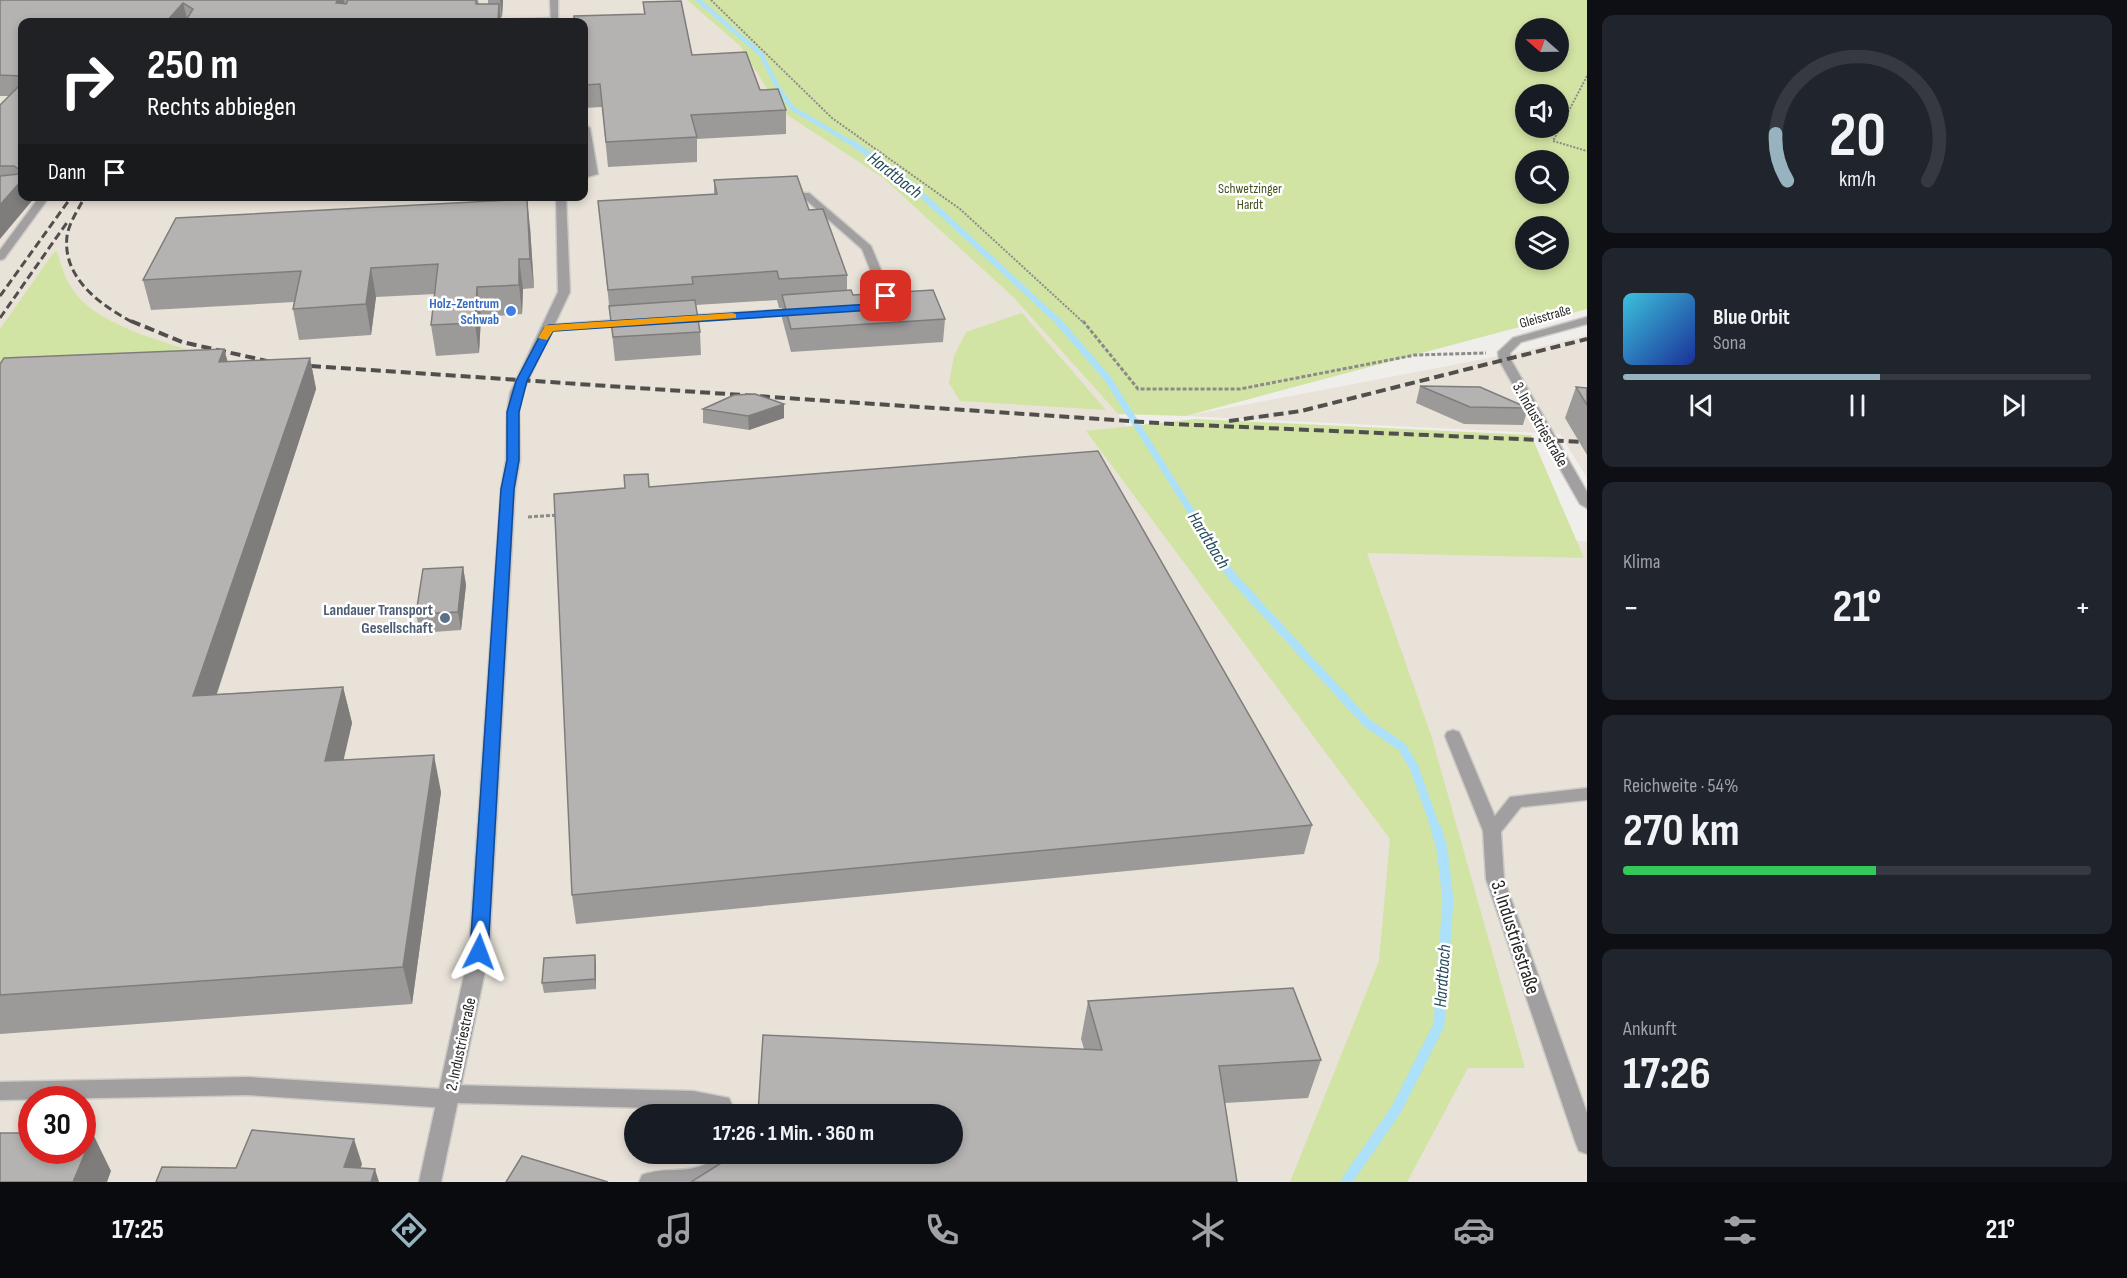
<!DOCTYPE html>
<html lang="de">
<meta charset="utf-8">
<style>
body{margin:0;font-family:"Sofia Sans Condensed",sans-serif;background:#20242c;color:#f1f3f6;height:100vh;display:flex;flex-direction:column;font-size:22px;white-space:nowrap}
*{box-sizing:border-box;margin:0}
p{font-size:20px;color:#9ea1a6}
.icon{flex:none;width:33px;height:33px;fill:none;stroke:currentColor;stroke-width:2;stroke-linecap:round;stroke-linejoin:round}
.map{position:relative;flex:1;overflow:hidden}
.drawer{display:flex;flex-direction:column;gap:15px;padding:15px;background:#0d0f14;width:540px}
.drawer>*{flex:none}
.guide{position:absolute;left:18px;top:18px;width:570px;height:183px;border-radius:12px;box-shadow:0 3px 9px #0003;background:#202124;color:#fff;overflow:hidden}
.needle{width:39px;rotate:290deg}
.controls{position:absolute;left:1515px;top:18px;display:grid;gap:12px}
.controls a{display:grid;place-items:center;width:54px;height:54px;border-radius:50%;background:#171b24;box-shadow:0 3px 9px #0003;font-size:30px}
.speed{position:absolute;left:18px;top:1086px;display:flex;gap:12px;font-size:30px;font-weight:700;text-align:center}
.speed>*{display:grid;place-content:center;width:78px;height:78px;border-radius:50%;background:#171b24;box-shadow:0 3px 9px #0003;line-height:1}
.speed .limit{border:9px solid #d22;background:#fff;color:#111}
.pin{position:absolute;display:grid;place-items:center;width:51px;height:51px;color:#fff;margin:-26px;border-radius:12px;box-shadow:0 3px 9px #0006}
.me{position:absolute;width:66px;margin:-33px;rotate:3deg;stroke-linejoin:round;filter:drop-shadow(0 0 4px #0008)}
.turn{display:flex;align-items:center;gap:21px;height:126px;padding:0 30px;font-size:27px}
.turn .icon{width:78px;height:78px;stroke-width:2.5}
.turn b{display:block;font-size:42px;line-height:51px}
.then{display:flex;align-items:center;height:57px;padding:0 30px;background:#0003;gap:12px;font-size:22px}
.big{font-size:45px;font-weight:700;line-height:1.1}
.drawer .tile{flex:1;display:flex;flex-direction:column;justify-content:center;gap:9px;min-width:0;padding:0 21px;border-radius:12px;background:#20242c}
.drawer .dial{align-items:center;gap:0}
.dial svg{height:156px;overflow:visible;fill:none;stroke:#363941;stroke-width:7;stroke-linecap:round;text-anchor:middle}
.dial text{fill:#f1f3f6;stroke:none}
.song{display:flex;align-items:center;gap:18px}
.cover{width:72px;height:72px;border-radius:9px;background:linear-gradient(135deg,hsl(190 70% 55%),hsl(230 70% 35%))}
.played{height:6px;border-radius:3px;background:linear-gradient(90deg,#96b3bf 55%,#363941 55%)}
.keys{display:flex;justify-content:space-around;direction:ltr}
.heat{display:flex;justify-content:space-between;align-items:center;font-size:33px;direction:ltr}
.charge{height:9px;border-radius:4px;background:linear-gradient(90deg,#34c759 54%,#363941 0)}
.trip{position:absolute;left:624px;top:1104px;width:339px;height:60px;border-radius:30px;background:#171b24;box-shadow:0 3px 9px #0003;font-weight:700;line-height:60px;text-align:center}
.dock{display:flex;height:96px;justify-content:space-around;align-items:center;background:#090b0e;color:#9ea1a6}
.dock .icon{width:42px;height:42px}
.dock .current{color:#96b3bf}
.dock b{font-size:27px;color:#f1f3f6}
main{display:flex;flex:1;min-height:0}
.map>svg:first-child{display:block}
.built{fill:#e8e2d8;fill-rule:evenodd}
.green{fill:#d1e4a4;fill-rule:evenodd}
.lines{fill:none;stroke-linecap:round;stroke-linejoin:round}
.stream-far4{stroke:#ade0f9;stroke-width:4.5}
.stream-far3{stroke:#ade0f9;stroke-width:6}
.stream-far2{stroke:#ade0f9;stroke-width:7}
.stream-far1{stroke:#ade0f9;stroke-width:9}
.stream{stroke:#ade0f9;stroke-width:11}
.lane-casing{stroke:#cccac7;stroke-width:3}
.street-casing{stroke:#cccac7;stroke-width:3}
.path-far1{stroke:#8d8b89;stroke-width:2;stroke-dasharray:2 1.5;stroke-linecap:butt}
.path{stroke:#8d8b89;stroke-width:3;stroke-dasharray:4 2;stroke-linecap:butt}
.lane{fill:#a19f9f;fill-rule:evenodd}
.street{fill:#a19f9f;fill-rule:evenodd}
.rail-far1{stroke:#514f4e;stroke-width:3;stroke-dasharray:8 4;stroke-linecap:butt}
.rail{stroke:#514f4e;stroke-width:4;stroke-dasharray:10 5;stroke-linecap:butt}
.wall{fill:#9c9a98}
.shaded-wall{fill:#7f7d7c}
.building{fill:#b5b3b1;stroke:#7f7d7c;stroke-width:1.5}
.route{fill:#1a73e8;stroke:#114b97;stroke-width:1.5}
.slow{fill:#f59e0b}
.shop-dot{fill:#3f7fe0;stroke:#fff;stroke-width:2}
.service-dot{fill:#5c6f8a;stroke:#fff;stroke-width:2}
.labels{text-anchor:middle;stroke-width:5;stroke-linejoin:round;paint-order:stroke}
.far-park-label{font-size:14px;fill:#45521b;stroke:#fff}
.far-shop-label{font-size:14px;font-weight:bold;fill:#366cbe;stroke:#fff;text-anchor:end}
.far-street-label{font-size:14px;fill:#272625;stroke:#fff}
.street-label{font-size:16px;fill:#272625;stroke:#fff}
.service-label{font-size:16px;font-weight:bold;fill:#4e5e75;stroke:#fff;text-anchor:end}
.water-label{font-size:18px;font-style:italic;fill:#234b5c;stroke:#fff}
.near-street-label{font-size:20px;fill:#272625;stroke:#fff}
</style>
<main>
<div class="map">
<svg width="1587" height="1182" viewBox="0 0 1587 1182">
<rect width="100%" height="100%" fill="#f0eeeb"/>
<!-- built -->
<path class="built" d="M0,0H687L740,46L781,111L883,178L1013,297L1118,414L1227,575L1350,541H1587V1182H0ZM22,22H584V196H22ZM32,1100H82V1150H32ZM634,1114H952V1154H634Z
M1587,335V478L1560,434L1186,416L1515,353Z"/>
<!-- green -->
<path class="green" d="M687,0H1587V309L1186,416L1118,414L1013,297L883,178L781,111L740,46ZM1526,28H1558V62H1526ZM1526,94H1558V128H1526ZM1526,160H1558V194H1526ZM1526,226H1558V260H1526Z
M54,252H57C61,264 64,276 71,287C92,323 158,340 195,352L184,355L0,363V329Z
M1022,313L1106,410L960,401L949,383L954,356L966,332Z
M1195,419L1531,435L1584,558L1367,553L1431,735L1525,1068H1468L1407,1182H1290L1379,961L1390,839L1086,431Z"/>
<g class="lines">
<!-- stream-far4 -->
<path class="stream-far4" d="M698,0L761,54L778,88L792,108L853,144"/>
<!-- stream-far3 -->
<path class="stream-far3" d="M851,142L907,181L1060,323"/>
<!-- stream-far2 -->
<path class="stream-far2" d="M1058,321L1108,379L1214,548"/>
<!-- stream-far1 -->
<path class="stream-far1" d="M1213,546L1231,575L1367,723L1402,747L1414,767L1436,829"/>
<!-- stream -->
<path class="stream" d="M1346,1182L1396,1110L1439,1025L1448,900L1442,849L1436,828"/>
<defs>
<path id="lane" d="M554,18L557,22H491L495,20Z
M586,125L590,128L598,174L584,178V172H588L584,126Z
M785,193H809L871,246L892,296L890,298L876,309H868V305L880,295L862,249L804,198H782V194Z
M40,196H50L4,259L0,260V250Z
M800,309L806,312L804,314L677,322L671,319L677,316Z
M630,319L634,320V324L549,331L543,328L549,325Z
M1453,730L1459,732L1461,736L1501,831L1498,836L1492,838L1486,836L1483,831L1445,736L1447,732Z
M247,1077L441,1089L449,1085L693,1091L729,1098L736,1114H714L693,1109L456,1103L447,1108L247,1095L0,1100V1082Z
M710,1154H732L728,1174L714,1182H639L642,1175C664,1166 688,1175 709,1162Z"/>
<path id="street" d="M550,0H558V22H551Z
M556,196H566L570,292L522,393L519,412L520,460L515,489L489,952L441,1182H419L469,952L501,489L506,460L507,412L510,393L558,292Z
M1587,317V324L1521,342L1510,353L1511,360L1587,492V508L1580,504L1499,360L1498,352L1513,338Z
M1587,788V800L1521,807L1501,832L1504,879L1587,1113V1154L1579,1151L1576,1144L1486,879L1483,831L1510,797Z"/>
</defs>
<!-- lane casing -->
<use href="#lane" class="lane-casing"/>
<!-- street casing -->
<use href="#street" class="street-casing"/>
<!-- path-far1 -->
<path class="path-far1" d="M711,0L832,118L960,209L1084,323
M1587,76L1553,141L1587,151"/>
<!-- path -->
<path class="path" d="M1083,321L1138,389H1240L1415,355L1486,353
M528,517L559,515"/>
<!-- lane -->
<use href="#lane" class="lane"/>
<!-- street -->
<use href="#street" class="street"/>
<!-- rail-far1 -->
<path class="rail-far1" d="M82,202C76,213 69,224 67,236C62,279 102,306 134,323
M0,296L72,196
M0,318L68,221"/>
<!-- rail -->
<path class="rail" d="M131,321L182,342L276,363
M296,365L1173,424L1587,442
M1229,421L1301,411L1587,339"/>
</g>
<!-- wall -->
<path class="wall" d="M0,0H478L479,4H488V0H503L502,17H501V22H22V196L0,239V105L9,96H0Z
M643,2L692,55L760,90L786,110V134L697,139V162L608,167L602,107L584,108V22L644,14Z
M714,180L809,210L847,275V290L853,295L945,319L943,342L791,352L782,318V308H779L777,300L696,305L700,332L701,355L615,361L598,201L714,194Z
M530,227L534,288L523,289L522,314L481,317L479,353L436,356L431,325L435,294L376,297L371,335L299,340L293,309L294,302L151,310L143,280Z
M224,349L228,362L310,358L316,389L217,694L343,687L352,723L343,760L441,792L412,1004L0,1034V364Z
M1420,386L1528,408L1523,425L1464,424L1416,403Z
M1576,387L1587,388V455L1565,418Z
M784,404V418L749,430L703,423V409Z
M649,487L1312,825L1304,854L576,924L572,895Z
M463,567L466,585L461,630L420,633L416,614Z
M596,965V989L544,993L542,983Z
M1088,1001L1321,1060L1308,1098L1225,1103L952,1154L1084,1049L1081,1039Z"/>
<!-- shaded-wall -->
<path class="shaded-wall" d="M338,0H344L345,9L336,3Z
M500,0H503L502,17Z
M183,3L188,22H166Z
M499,4L501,22H499Z
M22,180V196H36L0,239V205Z
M527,199L530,227L534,288L530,259Z
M519,259L523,289L522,314L519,285Z
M371,268L376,297L371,335L366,304Z
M477,287L481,317L479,353L475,323Z
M224,349L232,380L219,362Z
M310,358L316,389L204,732L193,696Z
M784,404V418L749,430L748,416Z
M463,567L466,585L461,630L458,612Z
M343,687L352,723L335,798L325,761Z
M434,755L441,792L412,1004L403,967Z
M595,955L596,965V989L595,979Z
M93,1134L111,1171L107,1182H73Z
M354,1139L362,1164L356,1182L344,1167Z
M375,1169L379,1182H371Z"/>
<!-- building -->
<path class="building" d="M0,0H338L336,3L346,4L348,0H476V4H499L498,20L485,21V22H185L193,9L183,3L166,22H22V76L0,75Z
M681,1L692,55L746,52L760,90L778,89L786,110L691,115L697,137L606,142L600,84L584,85V22H574V16L645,14L643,2Z
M22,83V180L0,205V176L19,174L20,170L14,166H0V105Z
M797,176L809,210L823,209L847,275L779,279L777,271L692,277L693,284L608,290L598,201L717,194L714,180Z
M527,199L530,259H519V285L477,287L475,323L431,325L438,264L371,268L366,304L293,309L301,271L143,280L176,218Z
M851,290L853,295L933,290L945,319L791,329L782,295Z
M695,300L700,332L613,337L609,306Z
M224,349L219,362L310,358L193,696L343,687L325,761L434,755L403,967L0,995V364L4,358Z
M1420,386L1480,387L1528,408L1470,407Z
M1576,387L1587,388V405Z
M755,394L784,404L748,416L703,409L734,395Z
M1098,451L1312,825L572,895L554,494L625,488L624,475L648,474L649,487Z
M463,567L458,612L416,614L423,569Z
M595,955V979L542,983L544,958Z
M1293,988L1321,1060L1219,1066L1237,1182H691L726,1160L727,1154H952V1114H758L763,1035L1102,1050L1088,1001Z
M252,1130L354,1139L344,1167L375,1169L371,1182H156L162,1167L236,1168Z
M0,1133H32V1150H82V1134H93L73,1182H0Z
M522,1156L608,1182H506Z"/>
<!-- route -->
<path class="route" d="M882,293L891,296L873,310L553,331L527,381L519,412V460L514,489L488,952L486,957H473L470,952L501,489L507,460V412L516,381L544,328L549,325L870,304Z"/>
<!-- slow -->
<path class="slow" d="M732,313L736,314V318L553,331L547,340L538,338L545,326L549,325Z"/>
<!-- markers -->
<circle class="shop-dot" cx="511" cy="311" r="6"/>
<circle class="service-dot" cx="445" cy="618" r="6"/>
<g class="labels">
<!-- far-park labels -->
<g class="far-park-label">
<text x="1250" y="193">Schwetzinger<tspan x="1250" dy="16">Hardt</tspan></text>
</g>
<!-- far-shop labels -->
<g class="far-shop-label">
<text x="499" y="308">Holz-Zentrum<tspan x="499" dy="16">Schwab</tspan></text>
</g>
<!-- far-street labels -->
<g class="far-street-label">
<text transform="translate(1545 316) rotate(-16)" y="5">Gleisstraße</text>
</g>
<!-- street labels -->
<g class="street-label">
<text transform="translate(1541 424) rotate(60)" y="6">3. Industriestraße</text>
<text transform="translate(460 1044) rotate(-78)" y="6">2. Industriestraße</text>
</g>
<!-- service labels -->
<g class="service-label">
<text x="433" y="615">Landauer Transport<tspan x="433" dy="18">Gesellschaft</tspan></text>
</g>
<!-- water labels -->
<g class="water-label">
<text transform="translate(895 175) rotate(38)" y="6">Hardtbach</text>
<text transform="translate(1209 540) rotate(58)" y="6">Hardtbach</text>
<text transform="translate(1442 976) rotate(-86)" y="6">Hardtbach</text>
</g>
<!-- near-street labels -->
<g class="near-street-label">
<text transform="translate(1516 937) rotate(72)" y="7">3. Industriestraße</text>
</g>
</g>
</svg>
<div class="controls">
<a><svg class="needle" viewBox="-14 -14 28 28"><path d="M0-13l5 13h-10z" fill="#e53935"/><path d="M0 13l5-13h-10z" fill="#9ea1a6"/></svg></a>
<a><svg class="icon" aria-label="sound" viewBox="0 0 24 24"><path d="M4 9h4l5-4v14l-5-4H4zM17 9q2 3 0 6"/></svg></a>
<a><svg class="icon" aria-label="search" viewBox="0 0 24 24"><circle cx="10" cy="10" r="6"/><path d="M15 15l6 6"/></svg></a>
<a><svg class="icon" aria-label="layers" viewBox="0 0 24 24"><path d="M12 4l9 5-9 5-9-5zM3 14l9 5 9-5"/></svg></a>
</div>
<div class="speed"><div class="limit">30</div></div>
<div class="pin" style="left:886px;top:296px;background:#d93025"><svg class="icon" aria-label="arrive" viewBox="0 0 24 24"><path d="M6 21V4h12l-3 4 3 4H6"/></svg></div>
<svg class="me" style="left:479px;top:952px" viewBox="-20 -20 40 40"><path d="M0-17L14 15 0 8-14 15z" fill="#1a73e8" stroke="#fff" stroke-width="4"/></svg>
<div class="trip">17:26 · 1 Min. · 360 m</div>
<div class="guide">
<div class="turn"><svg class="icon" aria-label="right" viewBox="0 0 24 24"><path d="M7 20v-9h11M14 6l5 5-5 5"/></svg><div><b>250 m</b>Rechts abbiegen</div></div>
<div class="then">Dann<svg class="icon" aria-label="arrive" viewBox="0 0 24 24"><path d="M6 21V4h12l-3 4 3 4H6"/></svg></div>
</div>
</div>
<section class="drawer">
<div class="tile dial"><svg viewBox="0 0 100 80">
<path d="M14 69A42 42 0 1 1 86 69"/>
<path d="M14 69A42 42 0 0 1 8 45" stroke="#96b3bf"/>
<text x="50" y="56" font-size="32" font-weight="700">20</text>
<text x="50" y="72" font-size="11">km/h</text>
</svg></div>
<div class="tile">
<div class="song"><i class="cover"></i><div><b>Blue Orbit</b><p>Sona</p></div></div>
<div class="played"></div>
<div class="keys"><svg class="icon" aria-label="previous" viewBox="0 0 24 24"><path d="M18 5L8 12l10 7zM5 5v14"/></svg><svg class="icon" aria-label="pause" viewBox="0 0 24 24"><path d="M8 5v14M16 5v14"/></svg><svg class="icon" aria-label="next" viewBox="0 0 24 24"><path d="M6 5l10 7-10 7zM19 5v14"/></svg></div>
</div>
<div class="tile"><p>Klima</p>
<div class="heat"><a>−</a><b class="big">21°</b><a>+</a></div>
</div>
<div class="tile"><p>Reichweite · 54%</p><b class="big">270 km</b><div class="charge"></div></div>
<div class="tile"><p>Ankunft</p><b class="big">17:26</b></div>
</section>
</main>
<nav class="dock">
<b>17:25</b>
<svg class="icon current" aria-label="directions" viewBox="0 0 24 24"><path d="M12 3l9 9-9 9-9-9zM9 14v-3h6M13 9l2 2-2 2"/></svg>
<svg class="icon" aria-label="music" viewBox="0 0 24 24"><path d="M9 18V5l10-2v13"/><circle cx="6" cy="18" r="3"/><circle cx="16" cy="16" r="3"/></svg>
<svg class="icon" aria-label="phone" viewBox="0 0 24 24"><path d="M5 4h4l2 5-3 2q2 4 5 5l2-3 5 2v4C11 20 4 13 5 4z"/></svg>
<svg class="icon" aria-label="climate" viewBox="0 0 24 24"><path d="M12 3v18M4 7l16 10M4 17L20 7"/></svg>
<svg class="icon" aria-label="car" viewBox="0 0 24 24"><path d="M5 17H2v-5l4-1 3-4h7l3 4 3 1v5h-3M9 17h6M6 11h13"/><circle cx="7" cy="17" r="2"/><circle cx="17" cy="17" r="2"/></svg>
<svg class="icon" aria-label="filters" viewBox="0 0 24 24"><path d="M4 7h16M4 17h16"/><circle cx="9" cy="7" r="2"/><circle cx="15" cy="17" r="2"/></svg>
<b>21°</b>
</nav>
